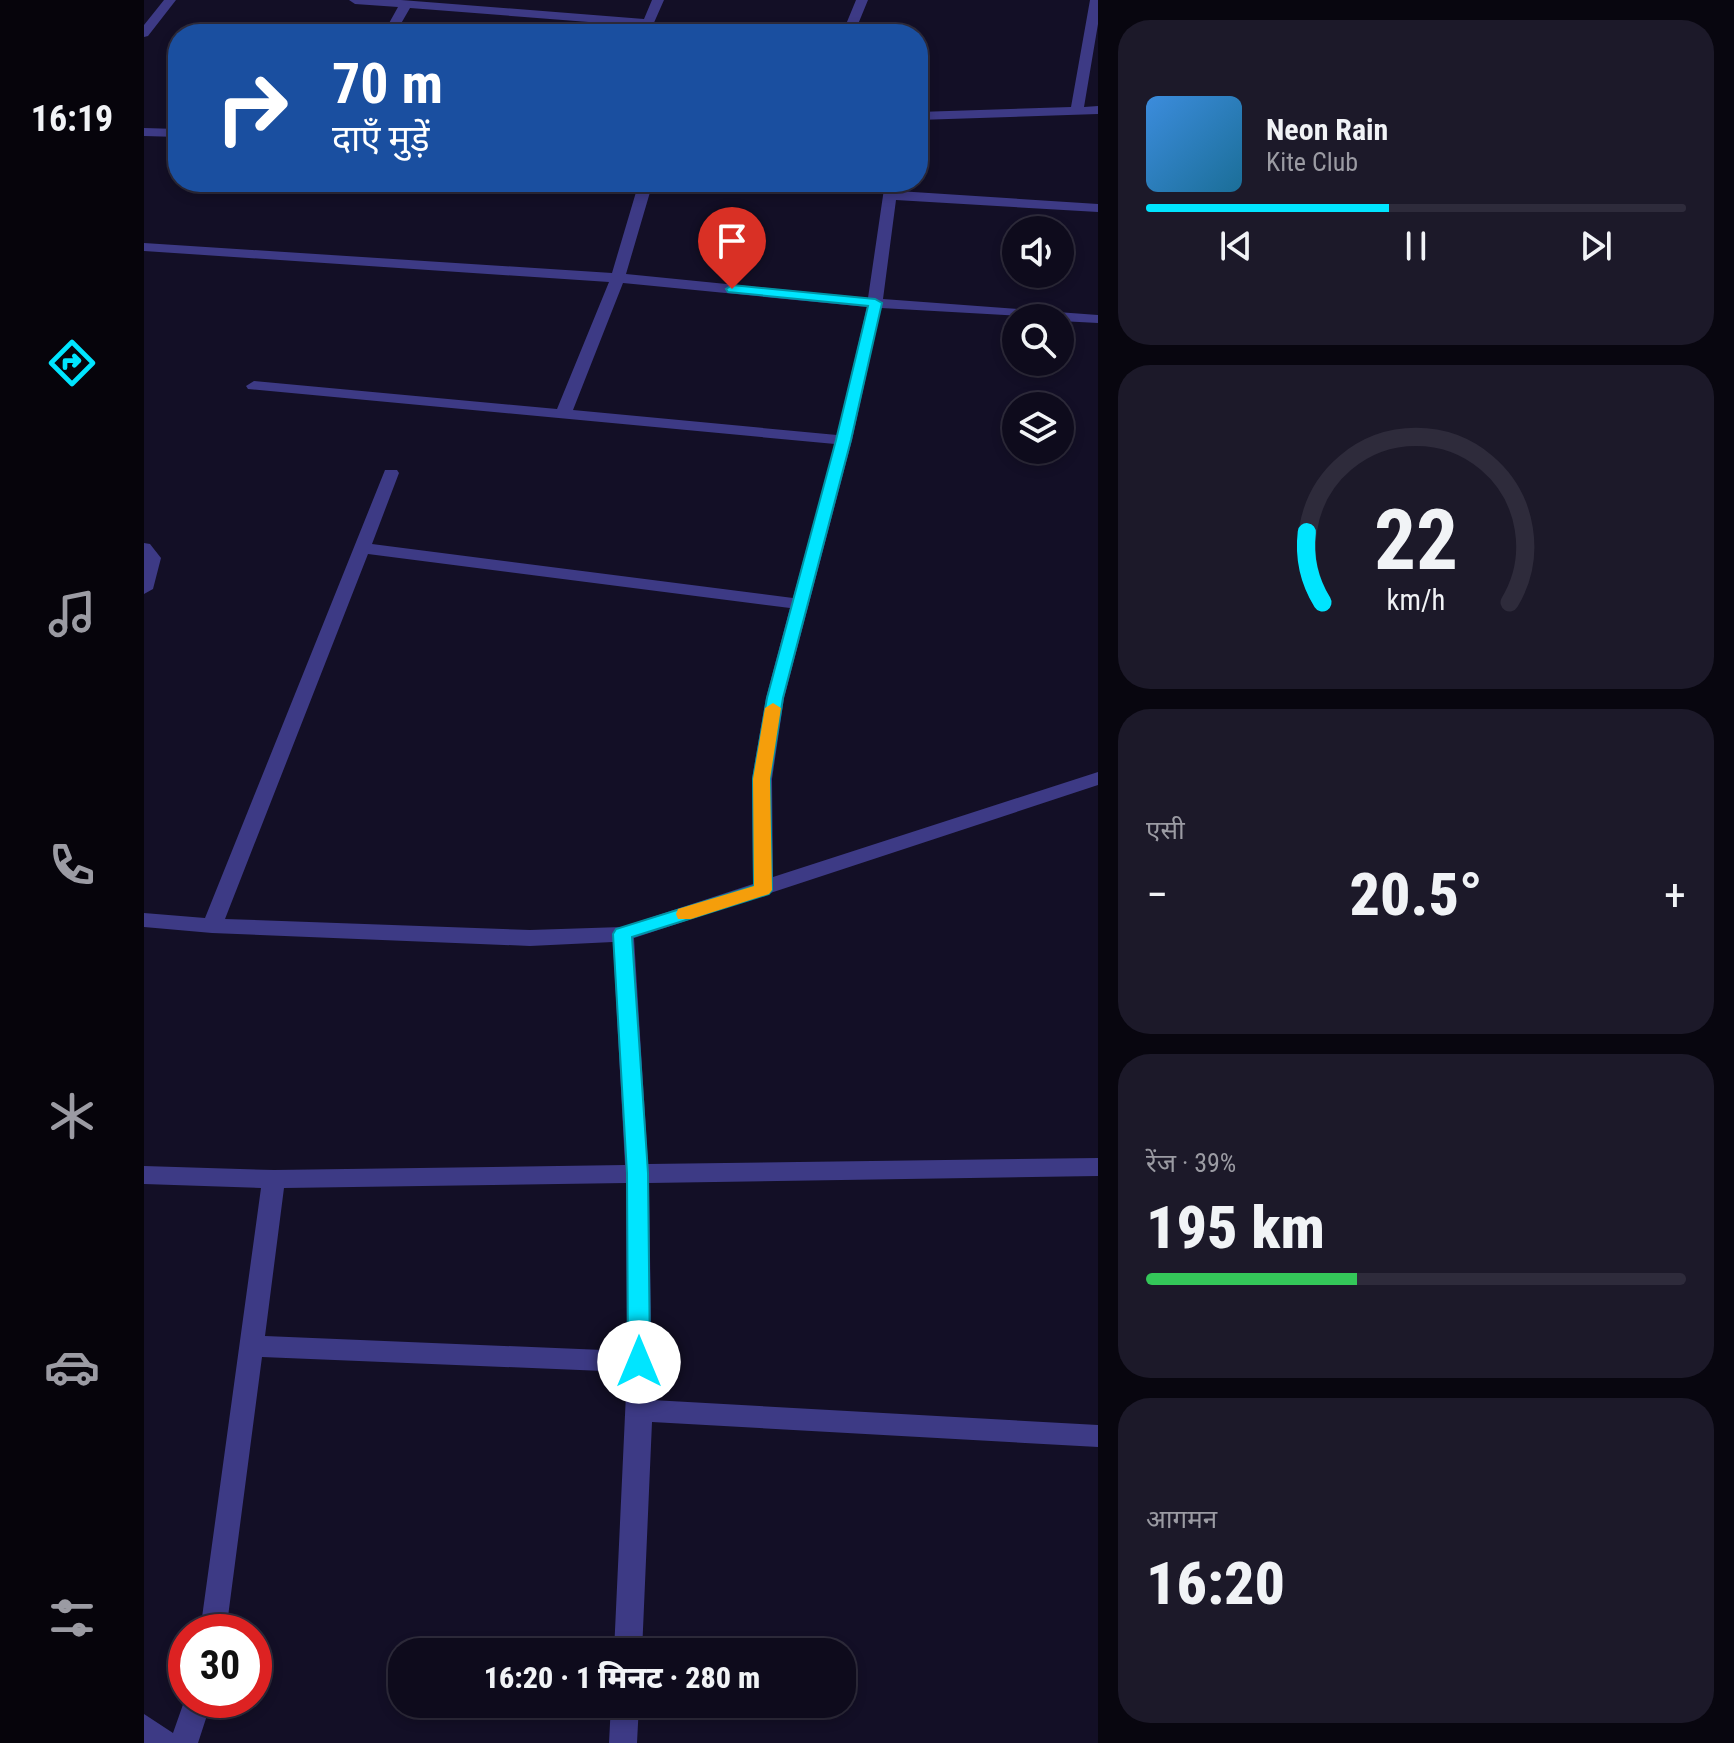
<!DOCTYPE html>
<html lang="hi">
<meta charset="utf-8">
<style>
body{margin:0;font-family:"Roboto Condensed","Noto Sans Devanagari",sans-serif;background:#1c1929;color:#f1f3f6;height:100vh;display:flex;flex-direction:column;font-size:30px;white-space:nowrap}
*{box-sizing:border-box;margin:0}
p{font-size:26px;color:#9b9ba3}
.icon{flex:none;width:44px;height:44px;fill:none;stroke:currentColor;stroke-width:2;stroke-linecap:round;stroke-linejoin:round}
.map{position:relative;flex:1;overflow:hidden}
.drawer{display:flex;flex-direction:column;gap:20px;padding:20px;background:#08060f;width:636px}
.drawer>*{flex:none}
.guide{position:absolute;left:24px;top:24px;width:760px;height:168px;border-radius:32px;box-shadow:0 4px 12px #0003,0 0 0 2px #2e2b3b;background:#1a4fa0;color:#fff;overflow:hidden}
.buttons{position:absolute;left:858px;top:216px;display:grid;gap:16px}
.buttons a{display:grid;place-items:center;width:72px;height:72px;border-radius:50%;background:#0e0b1c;box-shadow:0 4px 12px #0003,0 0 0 2px #2e2b3b;font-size:40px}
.speed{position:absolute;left:24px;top:1614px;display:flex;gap:16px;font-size:40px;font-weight:700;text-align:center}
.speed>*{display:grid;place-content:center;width:104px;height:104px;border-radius:50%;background:#0e0b1c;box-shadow:0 4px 12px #0003,0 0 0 2px #2e2b3b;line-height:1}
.speed .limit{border:12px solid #d22;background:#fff;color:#111}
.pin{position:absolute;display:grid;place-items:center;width:68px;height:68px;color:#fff;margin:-82px -34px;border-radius:50% 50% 50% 0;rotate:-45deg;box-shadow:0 0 8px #0007}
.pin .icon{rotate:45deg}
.me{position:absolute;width:88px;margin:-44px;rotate:0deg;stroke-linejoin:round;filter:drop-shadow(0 0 6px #0008)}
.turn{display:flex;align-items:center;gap:28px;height:168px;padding:0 32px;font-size:36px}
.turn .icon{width:104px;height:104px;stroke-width:2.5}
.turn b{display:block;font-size:56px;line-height:68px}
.big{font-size:60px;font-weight:800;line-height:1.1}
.drawer .card{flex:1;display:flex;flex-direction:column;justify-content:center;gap:12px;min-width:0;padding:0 28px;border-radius:32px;background:#1c1929}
.drawer .dial{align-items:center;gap:0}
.dial svg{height:208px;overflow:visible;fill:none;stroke:#2e2b3b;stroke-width:7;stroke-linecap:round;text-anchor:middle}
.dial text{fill:#f1f3f6;stroke:none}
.song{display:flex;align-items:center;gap:24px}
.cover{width:96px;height:96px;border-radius:12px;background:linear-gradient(135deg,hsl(210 70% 55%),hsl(200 70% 35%))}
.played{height:8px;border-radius:4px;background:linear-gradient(90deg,#00e5ff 45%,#2e2b3b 45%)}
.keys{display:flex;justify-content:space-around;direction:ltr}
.heat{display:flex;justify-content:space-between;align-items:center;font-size:44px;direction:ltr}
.charge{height:12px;border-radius:6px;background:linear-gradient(90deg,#34c759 39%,#2e2b3b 0)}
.trip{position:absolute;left:244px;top:1638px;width:468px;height:80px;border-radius:32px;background:#0e0b1c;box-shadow:0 4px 12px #0003,0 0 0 2px #2e2b3b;font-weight:800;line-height:80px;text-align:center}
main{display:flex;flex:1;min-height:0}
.menu{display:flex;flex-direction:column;width:144px;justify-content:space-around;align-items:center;background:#06040b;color:#9b9ba3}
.menu .icon{width:56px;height:56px}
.menu .current{color:#00e5ff}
.menu b{font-size:36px;color:#f1f3f6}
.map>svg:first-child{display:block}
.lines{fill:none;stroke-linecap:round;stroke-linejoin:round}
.minor{fill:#3d3a85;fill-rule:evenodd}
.route{fill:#00e5ff;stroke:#0095a6;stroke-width:2}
.slow{fill:#f59e0b}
</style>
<main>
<nav class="menu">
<b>16:19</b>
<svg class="icon current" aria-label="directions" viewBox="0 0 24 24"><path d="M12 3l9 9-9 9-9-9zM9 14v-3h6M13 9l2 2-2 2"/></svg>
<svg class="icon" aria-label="music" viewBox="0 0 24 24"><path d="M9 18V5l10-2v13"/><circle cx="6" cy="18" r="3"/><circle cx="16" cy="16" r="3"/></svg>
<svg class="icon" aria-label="phone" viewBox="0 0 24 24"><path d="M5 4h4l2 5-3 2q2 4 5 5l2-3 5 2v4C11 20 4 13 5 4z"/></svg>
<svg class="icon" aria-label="climate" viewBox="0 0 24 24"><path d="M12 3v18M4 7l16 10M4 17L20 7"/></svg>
<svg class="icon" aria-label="car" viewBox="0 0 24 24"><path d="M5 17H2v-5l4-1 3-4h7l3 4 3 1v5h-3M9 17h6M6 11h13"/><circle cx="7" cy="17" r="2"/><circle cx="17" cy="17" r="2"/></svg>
<svg class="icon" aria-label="filters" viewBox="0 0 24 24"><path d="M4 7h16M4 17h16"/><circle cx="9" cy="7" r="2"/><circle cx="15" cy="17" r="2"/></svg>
</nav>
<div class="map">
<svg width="954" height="1743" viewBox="0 0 954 1743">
<rect width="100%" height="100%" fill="#130f26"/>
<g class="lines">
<!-- minor -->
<path class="minor" d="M20,0H32L4,36L0,37V25Z
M205,0H257L500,19L508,0H520L505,34H493L496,26L266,8L251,34H239L254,7L211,4Z
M712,0H724L710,34H698Z
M946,0H954V24L940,107L954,106V114L774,120V112L927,107Z
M0,128L34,129V137L0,136Z
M495,182H509L482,274L724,298L741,182H755L754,191L954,204V212L752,200L739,299L954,315V323L916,321V318L737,308L708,440L640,698L628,779L629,877L954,772V785L490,938L504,1164L954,1158V1176L505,1183L508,1400L954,1425V1447L508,1422L498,1652H470L483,1372L118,1357L82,1632H56L117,1188L0,1184V1166L130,1170L481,1165L469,942L386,946L68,933L0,927V913L61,918L241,470H253L255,473L228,544L649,598L691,444L104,389L102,386L110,381L413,409L465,282L0,251V243L468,273ZM479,283L723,307L693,435L429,410ZM224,554L646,608L622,698L608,779L609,884L478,927L386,930L81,919ZM482,1183L483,1351L121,1336L140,1188Z
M0,543L6,544L17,558L9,589L0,594Z
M42,1696V1700H68L54,1743H0V1714L29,1733Z
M467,1704H495L493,1743H465Z"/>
</g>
<!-- route -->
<path class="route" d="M588,285L731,299L738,303L707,440L639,698L626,779L628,890L625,894L488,937L504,1173L506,1362L503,1369L495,1372L487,1369L484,1362L483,1173L469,934L472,929L610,886L609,779L623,698L692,440L724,306L584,292L582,289Z"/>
<!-- slow -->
<path class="slow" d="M629,703L637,708L626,779L628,890L625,894L547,919H534L532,914L534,909L610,886L609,779L621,708Z"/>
</svg>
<div class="buttons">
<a><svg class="icon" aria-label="sound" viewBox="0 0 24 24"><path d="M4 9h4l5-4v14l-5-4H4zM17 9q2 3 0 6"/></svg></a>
<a><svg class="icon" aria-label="search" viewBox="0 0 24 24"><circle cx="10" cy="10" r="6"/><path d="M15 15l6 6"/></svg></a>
<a><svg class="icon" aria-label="layers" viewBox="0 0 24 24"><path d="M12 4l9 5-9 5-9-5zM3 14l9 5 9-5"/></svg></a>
</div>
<div class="speed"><div class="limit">30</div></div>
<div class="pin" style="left:588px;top:289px;background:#d93025"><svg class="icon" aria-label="arrive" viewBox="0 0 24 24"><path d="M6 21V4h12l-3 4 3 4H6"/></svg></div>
<svg class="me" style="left:495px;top:1362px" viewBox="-20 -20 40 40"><circle r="19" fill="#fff"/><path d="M0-13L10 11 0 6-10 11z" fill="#00e5ff"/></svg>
<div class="trip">16:20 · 1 मिनट · 280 m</div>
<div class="guide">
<div class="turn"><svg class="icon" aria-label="right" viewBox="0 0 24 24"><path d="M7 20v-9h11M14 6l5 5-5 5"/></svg><div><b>70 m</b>दाएँ मुड़ें</div></div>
</div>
</div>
<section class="drawer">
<div class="card">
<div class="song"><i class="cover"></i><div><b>Neon Rain</b><p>Kite Club</p></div></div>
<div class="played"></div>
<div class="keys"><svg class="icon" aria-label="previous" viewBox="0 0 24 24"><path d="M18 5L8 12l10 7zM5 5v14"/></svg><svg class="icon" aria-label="pause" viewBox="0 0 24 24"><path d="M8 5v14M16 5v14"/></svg><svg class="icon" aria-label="next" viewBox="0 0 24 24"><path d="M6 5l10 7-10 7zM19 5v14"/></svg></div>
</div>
<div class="card dial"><svg viewBox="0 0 100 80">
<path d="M14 69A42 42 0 1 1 86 69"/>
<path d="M14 69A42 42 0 0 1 8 42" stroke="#00e5ff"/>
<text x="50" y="56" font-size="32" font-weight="700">22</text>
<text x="50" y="72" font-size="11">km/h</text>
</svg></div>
<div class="card"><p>एसी</p>
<div class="heat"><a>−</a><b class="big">20.5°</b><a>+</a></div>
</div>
<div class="card"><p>रेंज · 39%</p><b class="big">195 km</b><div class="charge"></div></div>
<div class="card"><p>आगमन</p><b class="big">16:20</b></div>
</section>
</main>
